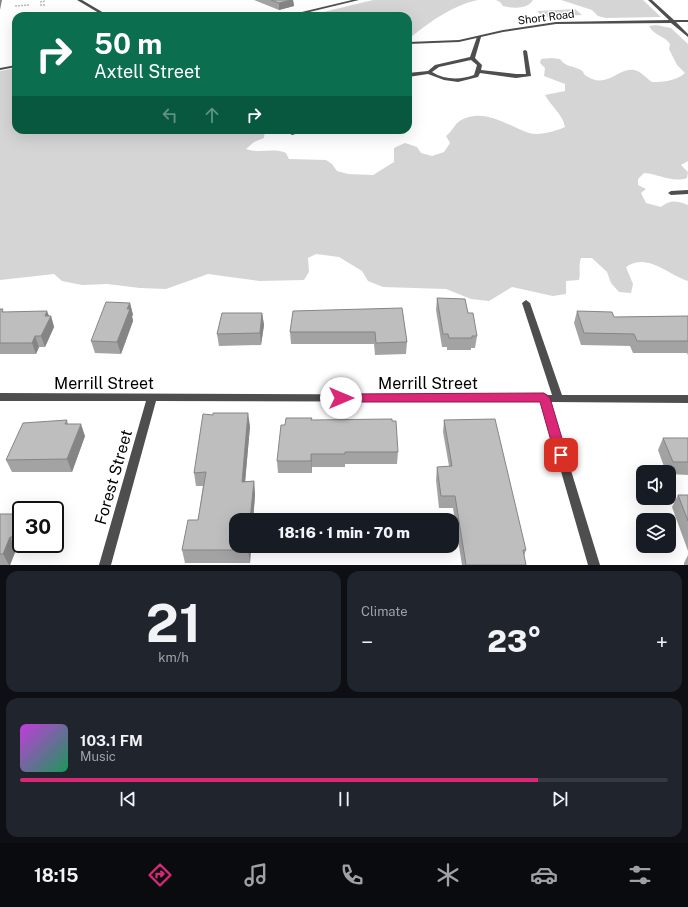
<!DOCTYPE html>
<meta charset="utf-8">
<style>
body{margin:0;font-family:"Public Sans",sans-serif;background:#20242c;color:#f1f3f6;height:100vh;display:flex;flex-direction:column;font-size:15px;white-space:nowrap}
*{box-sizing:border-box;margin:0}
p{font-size:13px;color:#9ea1a6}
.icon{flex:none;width:22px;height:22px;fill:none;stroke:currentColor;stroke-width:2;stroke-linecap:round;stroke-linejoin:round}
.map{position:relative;height:565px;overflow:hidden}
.sheet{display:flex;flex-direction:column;gap:6px;padding:6px;background:#0d0f14;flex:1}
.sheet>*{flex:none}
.banner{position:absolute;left:12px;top:12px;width:400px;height:122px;border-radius:12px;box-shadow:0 4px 16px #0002;background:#0b6e4f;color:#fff;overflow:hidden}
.buttons{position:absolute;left:636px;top:465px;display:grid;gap:8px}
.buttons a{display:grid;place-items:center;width:40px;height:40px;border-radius:8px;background:#171b24;box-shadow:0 4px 16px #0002;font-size:20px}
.speed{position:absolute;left:12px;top:501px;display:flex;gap:8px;font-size:20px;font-weight:700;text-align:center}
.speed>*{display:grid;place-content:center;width:52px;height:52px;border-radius:50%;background:#171b24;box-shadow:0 4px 16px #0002;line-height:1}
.speed .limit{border:2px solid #111;border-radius:6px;background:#fff;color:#111}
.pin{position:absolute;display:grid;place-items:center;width:34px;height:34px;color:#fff;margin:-17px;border-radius:8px;box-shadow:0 2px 6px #0006}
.me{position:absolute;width:44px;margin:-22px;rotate:90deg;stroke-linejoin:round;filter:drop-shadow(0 0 3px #0008)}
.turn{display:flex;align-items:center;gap:14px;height:84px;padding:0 16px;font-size:18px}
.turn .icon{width:52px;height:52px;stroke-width:2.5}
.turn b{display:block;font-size:28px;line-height:34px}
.lanes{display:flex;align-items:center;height:38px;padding:0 16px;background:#0003;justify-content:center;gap:20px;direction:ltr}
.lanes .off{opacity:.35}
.big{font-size:30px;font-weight:800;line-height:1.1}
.sheet .widget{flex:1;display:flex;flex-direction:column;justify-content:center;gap:6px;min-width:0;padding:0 14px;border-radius:12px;background:#20242c}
.sheet .dial{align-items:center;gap:0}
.dial b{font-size:52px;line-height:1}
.song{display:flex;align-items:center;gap:12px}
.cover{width:48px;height:48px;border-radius:6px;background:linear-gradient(135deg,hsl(290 70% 55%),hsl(150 70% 35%))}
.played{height:4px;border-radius:2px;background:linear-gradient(90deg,#db2777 80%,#363941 80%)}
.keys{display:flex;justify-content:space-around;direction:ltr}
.heat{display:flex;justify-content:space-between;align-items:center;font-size:22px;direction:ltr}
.sheet .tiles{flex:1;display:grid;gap:6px;grid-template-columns:1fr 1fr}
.widget:last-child{grid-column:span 2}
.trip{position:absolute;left:229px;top:513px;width:230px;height:40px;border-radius:12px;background:#171b24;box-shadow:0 4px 16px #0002;font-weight:800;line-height:40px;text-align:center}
.menu{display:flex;height:64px;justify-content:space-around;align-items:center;background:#090b0e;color:#9ea1a6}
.menu .icon{width:28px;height:28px}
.menu .on{color:#db2777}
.menu b{font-size:18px;color:#f1f3f6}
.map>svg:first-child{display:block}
.green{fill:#d5d5d5}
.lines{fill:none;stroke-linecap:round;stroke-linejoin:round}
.path{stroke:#707070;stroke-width:1.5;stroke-dasharray:0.5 1;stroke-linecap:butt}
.service{fill:#4e4e4e;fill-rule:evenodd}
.minor{fill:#4e4e4e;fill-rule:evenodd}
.wall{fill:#a3a3a3}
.shaded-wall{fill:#858585}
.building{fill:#bebebe;stroke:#858585}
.route{fill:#db2777;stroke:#8e194d}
.labels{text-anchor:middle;stroke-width:3;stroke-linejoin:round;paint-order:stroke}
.far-street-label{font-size:11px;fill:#000;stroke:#fff}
.near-street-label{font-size:16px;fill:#000;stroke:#fff}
</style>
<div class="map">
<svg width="688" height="565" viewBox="0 0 688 565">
<rect width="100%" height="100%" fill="#fff"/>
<!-- green -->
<path class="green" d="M373,0H478C453,5 431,21 411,37L408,38V16H307Z
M496,0H533C527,10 512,8 503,6L500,2Z
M561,0H643L661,17L606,18L598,16L592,10Z
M575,9L582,15L543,17L537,11Z
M656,25L671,28L688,44V161L681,165L688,172L687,178C672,183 659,174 644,173L638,179V185L646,189L641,193L646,203L661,207C671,199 677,201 688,205V281C668,275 647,252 626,267L633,284L631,293L619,292L611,283L607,272L592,258H581C578,266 581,272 579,280L566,281V294L553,296L512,287L489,301L471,299L446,289L383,287L368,281L362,271L339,257L316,254L308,258L309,272L304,280L260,281L208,274L166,289L140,288L107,284L82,285L62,281L54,274L0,280V71L16,68V130H265L264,138L254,142L246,149C261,154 273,147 286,153L289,159L326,160L332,164L337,171L348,174L373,175L394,162V148L405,143L417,147L421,153L432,156L444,152L450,143L446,136C452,132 455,123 461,120C485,108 506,125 529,133C539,136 556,131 565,127C563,115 551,106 545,95L565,91V84L544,76L545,68L540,63L541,59L551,58L560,59C565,67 574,66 581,70C584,72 583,73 585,75C607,91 617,67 634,70C641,71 646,78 652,82C664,82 676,81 685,73L677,65L669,49L670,44C665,36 653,35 649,26Z"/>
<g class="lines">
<!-- path -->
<path class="path" d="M40,2L45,1
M40,5H46
M15,6L29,5"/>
<!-- service -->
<path class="service" d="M479,36L481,37L475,58L482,65L481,70L516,74H526L523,51L525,50L527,51L531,76L516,78L480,73L478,77L458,82L444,80L428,74L408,77V73L428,71L435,65L470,57L477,37ZM471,60L477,65L474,75C460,80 445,80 432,72L439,67Z
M298,130H309L292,135L289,133Z
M688,190V194L671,195L668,193L671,191Z
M526,300L530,303L563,398L561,401L558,402L555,401L553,398L522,303Z"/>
<!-- minor -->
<path class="minor" d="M77,0H82L109,16H104Z
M352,0H359L293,16H285Z
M648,0H652L674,20H688V22H676L688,34V37L671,23L556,24L503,32L459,42L408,44V42L459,40L503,30L556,22L669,20Z
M16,65V67L0,70V68Z
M0,393L540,395L544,393L548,395H688V403L550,402L600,565H588L541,402L156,401L111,565H99L146,401H0Z"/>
</g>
<!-- wall -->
<path class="wall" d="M254,0H293L294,6L279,10Z
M437,298L468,313L477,336L475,348H471V350H447V347H442L436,310Z
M130,303L133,315L132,316L133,321L121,354L95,353L91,341Z
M402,308L407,342L406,354L375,355L374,344H291L290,332Z
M0,309L4,312L51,316L54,327L45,347H39L36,354H0Z
M577,311L614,317L688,316V355L687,353H633L630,346L581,345L574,323Z
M262,313L264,325L261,345L219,346L217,334Z
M67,420L68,424L85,436L72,472H12L6,460Z
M312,420L398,452L397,464H345V467H312V473H278L277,461L285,425Z
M444,420L526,550L524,556L526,565H462L453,508H439L436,480L437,467L449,466L443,432Z
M250,426L245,481H254L255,495L250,563H185L182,550L198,520L203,486H196L194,473Z
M663,438H688V475L669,474V472H666L658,450Z
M678,495H688V551L672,507Z
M0,514H21V544H37L35,550H16L10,565H0Z
M688,555V565H684V563Z"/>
<!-- shaded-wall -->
<path class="shaded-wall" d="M0,0H2L0,10Z
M291,0H293L294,6L279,10V3Z
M130,303L133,315L132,316L133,321L121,354L117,342L127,309Z
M47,311L50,318L51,316L54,327L45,347L41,336L45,316Z
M262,313L264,325L261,345L260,333Z
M35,336L39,347L36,354L32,343Z
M248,413L250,426L244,495L242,482Z
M81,424L85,436L72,472L67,459Z
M311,454L312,467V473L311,461Z
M254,481L255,495L253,520H250Z
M10,537L16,550L10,565H9L3,554Z
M32,544H37L35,550Z
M248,546H251L250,563L248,550Z"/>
<!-- building -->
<path class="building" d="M271,0H291L279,3Z
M437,298L465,299L468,313H473L477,336H472V338H449L448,334H443Z
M106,302L130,303L127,309H130L117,342L91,341Z
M402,308L407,342L376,343L375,332H290L293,311Z
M0,309H3L2,312L47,311L45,316H51L41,336H35L32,343H0Z
M577,311L612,312L614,317L688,316V341H637L634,334L584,333Z
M222,313H262L260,333L217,334Z
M213,413H248L242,482L254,481L250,520H236V546H248V550H182L188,520H198L206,472L194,473L203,414L213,415Z
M286,418H312L311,420L392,419V421H396L398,452H345V454H311V461H277L281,425H285Z
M495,419L526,550H523L526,565H466L455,496H441L437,467L452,466L444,420Z
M67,420L65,424H81L67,459L6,460L23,423Z
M663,438H688V462H673Z
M678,495H688V521Z
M0,514H21V537H10L3,554H0Z"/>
<!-- route -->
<path class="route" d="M544,393L550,398L567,455L566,458H557L555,455L540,402H341L335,398L341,394Z"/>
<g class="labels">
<!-- far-street labels -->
<g class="far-street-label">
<text transform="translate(546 17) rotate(-7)" y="4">Short Road</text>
</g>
<!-- near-street labels -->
<g class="near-street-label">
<text x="104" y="389">Merrill Street</text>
<text x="428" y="389">Merrill Street</text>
<text transform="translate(113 477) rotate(-74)" y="6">Forest Street</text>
</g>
</g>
</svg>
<div class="buttons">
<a><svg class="icon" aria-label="sound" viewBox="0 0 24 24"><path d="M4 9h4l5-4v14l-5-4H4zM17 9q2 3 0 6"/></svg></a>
<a><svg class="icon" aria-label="layers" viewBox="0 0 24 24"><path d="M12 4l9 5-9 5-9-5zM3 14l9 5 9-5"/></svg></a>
</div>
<div class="speed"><div class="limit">30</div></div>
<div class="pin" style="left:561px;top:455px;background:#d93025"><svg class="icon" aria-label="arrive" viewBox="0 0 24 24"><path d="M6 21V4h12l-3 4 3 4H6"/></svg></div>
<svg class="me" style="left:341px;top:398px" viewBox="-20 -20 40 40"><circle r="19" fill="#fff"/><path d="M0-13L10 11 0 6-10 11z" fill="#db2777"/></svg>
<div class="trip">18:16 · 1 min · 70 m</div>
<div class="banner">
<div class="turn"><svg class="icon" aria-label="right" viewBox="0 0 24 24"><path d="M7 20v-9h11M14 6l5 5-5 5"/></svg><div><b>50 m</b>Axtell Street</div></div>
<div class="lanes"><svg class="icon off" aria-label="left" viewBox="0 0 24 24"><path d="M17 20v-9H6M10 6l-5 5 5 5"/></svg><svg class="icon off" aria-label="ahead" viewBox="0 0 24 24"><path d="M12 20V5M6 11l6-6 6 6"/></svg><svg class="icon" aria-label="right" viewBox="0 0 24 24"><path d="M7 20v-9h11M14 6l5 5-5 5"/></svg></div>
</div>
</div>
<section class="sheet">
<div class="tiles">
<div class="widget dial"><b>21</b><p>km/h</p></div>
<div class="widget"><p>Climate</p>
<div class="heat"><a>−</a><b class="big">23°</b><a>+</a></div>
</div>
<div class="widget">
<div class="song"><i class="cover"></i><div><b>103.1 FM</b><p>Music</p></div></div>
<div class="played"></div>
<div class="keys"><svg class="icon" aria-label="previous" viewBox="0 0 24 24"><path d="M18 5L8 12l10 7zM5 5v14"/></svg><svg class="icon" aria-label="pause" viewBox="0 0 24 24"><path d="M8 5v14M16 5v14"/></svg><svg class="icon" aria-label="next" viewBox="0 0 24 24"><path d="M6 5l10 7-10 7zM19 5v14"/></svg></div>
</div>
</div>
</section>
<nav class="menu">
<b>18:15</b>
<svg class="icon on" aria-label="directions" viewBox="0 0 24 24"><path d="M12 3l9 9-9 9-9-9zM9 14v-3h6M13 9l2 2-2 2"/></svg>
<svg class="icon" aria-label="music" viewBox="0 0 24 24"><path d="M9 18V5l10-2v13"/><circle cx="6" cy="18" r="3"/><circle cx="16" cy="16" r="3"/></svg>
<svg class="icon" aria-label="phone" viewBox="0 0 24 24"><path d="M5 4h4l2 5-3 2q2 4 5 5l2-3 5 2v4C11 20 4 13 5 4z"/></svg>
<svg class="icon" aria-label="climate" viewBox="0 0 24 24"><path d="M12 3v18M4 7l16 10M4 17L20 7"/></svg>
<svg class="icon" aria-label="car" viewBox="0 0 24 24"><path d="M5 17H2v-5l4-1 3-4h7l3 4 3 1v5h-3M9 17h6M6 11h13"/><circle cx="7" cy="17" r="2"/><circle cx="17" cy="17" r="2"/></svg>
<svg class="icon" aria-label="filters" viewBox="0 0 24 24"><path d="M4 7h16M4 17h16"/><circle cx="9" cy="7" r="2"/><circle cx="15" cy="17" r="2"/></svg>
</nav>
